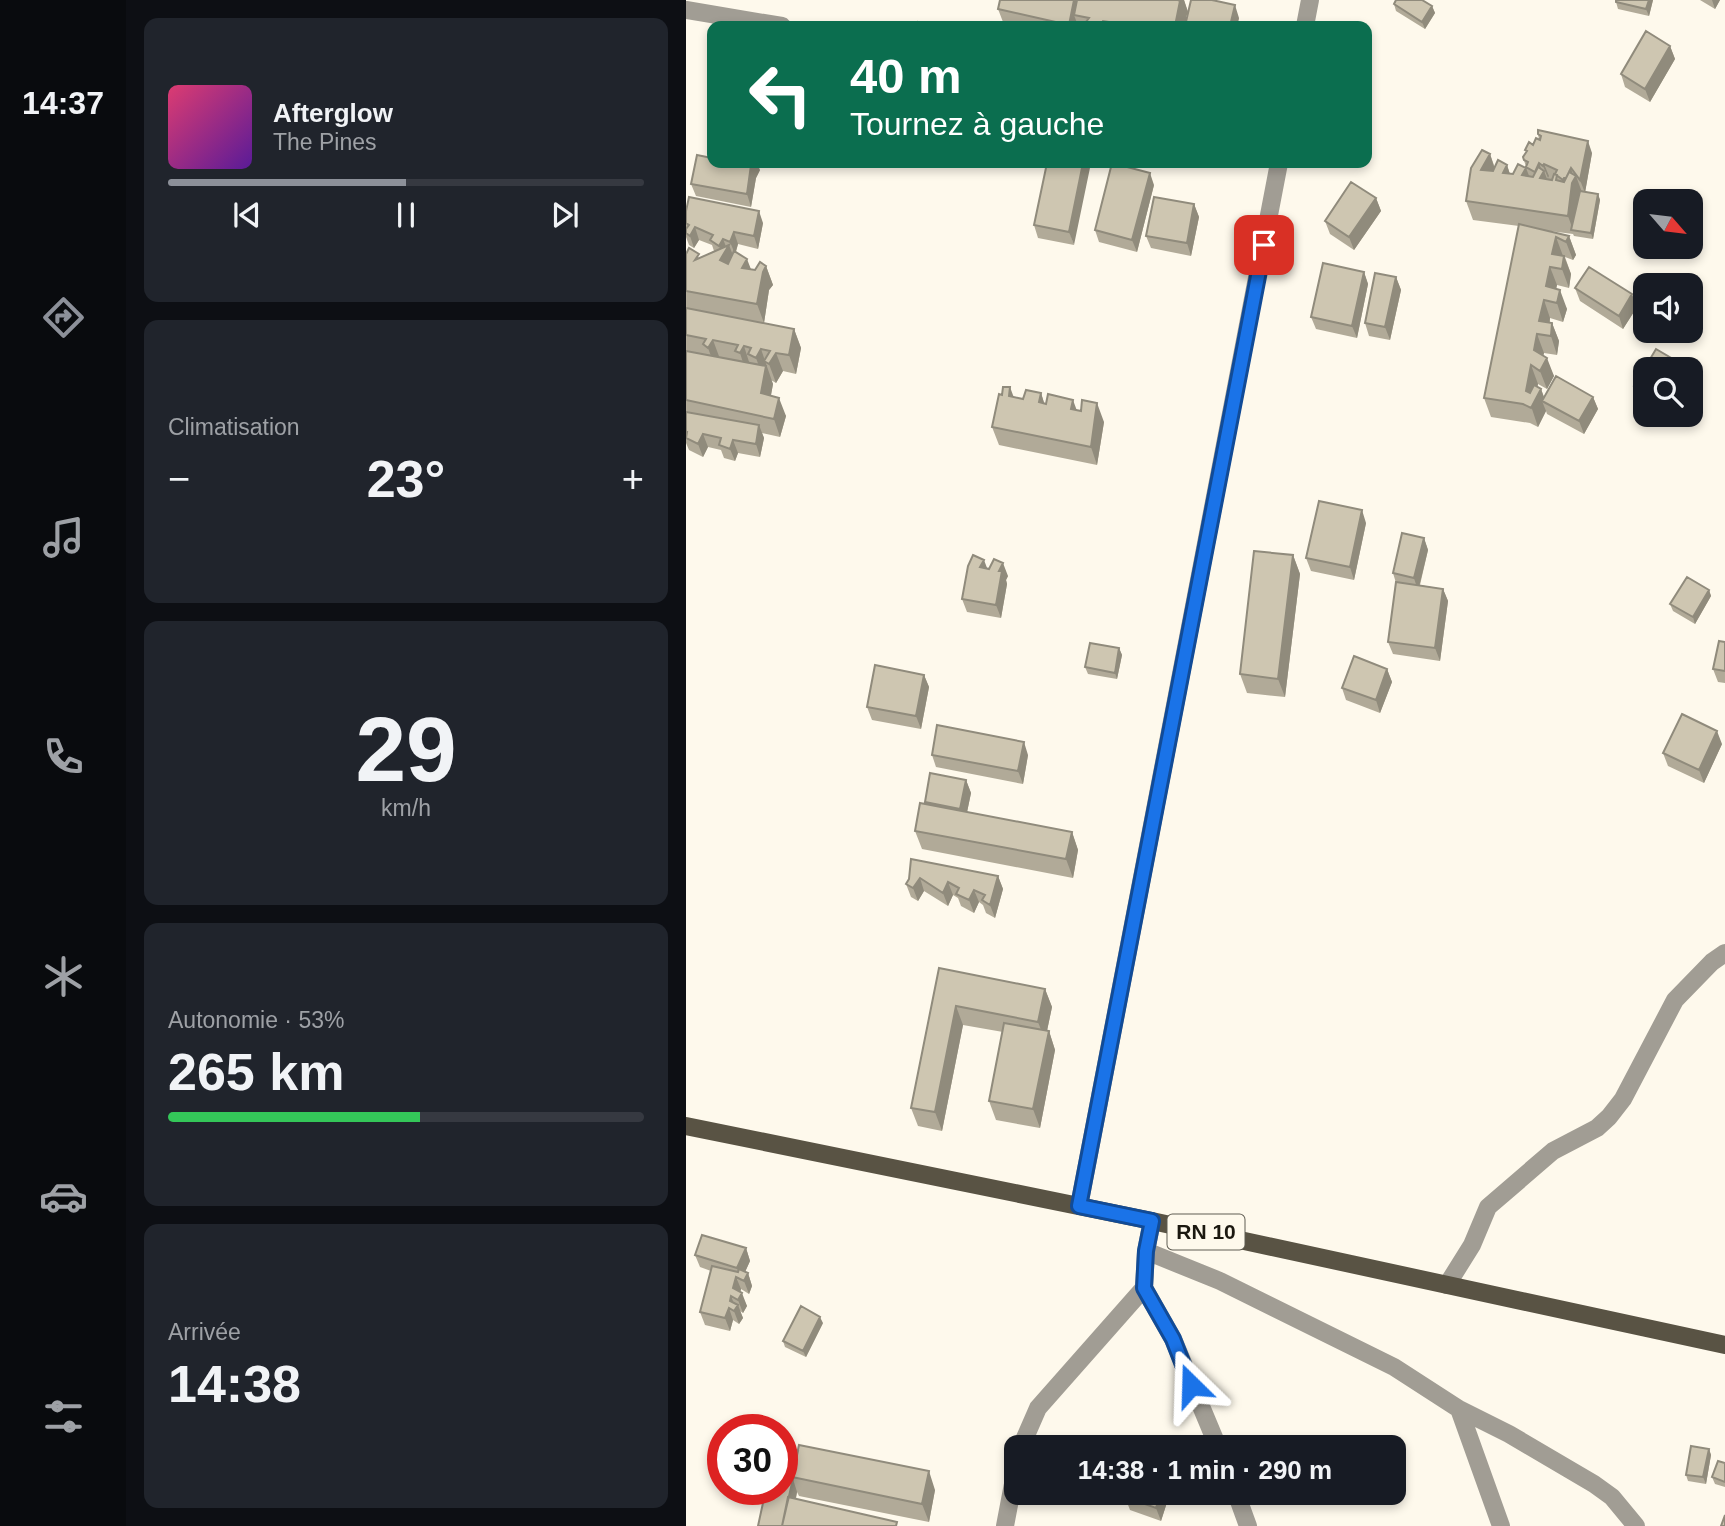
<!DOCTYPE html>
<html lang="fr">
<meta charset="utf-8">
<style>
body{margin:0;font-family:Arial,sans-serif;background:#20242c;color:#f1f3f6;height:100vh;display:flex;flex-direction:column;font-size:26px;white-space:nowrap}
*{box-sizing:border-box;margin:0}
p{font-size:23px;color:#9ea1a6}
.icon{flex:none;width:38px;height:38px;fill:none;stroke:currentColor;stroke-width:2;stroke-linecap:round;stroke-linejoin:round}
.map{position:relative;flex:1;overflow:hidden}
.drawer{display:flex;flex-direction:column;gap:18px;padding:18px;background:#0d0f14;width:560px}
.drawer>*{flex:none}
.banner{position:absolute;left:21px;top:21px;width:665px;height:147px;border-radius:14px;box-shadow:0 4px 10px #0003;background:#0b6e4f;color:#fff;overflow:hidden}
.needle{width:46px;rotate:118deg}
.fabs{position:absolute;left:947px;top:189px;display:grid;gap:14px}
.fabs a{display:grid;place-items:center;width:70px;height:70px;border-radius:14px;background:#171b24;box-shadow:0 4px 10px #0003;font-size:35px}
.speed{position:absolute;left:21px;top:1414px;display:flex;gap:14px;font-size:35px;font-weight:700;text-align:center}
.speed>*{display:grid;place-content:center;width:91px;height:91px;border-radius:50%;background:#171b24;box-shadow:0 4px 10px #0003;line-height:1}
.speed .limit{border:10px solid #d22;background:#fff;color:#111}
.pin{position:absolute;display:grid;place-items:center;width:60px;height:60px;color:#fff;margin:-30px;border-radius:14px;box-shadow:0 4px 10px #0006}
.me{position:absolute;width:77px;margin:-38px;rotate:338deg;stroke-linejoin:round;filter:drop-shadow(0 0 5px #0008)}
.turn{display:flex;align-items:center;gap:24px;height:147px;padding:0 28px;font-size:32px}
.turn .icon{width:91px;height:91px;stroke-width:2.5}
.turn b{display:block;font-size:49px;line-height:60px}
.big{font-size:52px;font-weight:800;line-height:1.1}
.drawer .card{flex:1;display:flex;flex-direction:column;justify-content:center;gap:10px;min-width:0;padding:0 24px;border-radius:14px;background:#20242c}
.drawer .dial{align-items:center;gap:0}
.dial b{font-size:91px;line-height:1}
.song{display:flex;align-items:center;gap:21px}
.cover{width:84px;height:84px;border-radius:10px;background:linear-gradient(135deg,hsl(340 70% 55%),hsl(270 70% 35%))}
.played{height:7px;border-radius:4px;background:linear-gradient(90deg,#8c9099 50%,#363941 50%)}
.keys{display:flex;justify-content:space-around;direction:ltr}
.heat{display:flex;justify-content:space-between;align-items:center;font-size:38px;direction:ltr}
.charge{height:10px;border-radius:5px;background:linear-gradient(90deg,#34c759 53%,#363941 0)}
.trip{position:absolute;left:318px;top:1435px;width:402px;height:70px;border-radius:14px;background:#171b24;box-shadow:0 4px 10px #0003;font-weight:800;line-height:70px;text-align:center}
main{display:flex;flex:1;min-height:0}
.menu{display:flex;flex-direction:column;width:126px;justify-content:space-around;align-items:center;background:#090b0e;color:#9ea1a6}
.menu .icon{width:49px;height:49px}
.menu .active{color:#8c9099}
.menu b{font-size:32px;color:#f1f3f6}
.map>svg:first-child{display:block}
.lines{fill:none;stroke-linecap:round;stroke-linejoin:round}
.street{stroke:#a19d94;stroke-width:18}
.primary{stroke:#595344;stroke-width:18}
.wall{fill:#b1aa98}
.shaded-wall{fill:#908b7c}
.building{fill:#cec6b1;stroke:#908b7c;stroke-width:2}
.route-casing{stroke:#114b97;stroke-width:18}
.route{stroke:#1a73e8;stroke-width:12}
.labels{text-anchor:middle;stroke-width:6;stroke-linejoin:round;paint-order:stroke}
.shield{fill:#fef9ec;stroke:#5f5c52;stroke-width:2}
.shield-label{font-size:21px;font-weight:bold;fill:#1b1810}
</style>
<main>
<nav class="menu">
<b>14:37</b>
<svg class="icon active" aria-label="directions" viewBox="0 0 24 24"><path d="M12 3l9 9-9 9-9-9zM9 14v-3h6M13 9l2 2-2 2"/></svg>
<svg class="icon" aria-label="music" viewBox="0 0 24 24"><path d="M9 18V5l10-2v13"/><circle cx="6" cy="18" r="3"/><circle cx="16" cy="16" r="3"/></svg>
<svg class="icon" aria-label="phone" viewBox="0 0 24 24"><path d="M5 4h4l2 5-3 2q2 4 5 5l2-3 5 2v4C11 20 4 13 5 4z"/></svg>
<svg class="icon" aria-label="climate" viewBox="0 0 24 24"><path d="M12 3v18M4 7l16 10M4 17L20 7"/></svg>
<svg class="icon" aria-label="car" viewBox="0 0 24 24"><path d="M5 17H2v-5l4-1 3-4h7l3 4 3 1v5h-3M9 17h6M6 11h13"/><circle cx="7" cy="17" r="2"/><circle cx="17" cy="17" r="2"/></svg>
<svg class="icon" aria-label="filters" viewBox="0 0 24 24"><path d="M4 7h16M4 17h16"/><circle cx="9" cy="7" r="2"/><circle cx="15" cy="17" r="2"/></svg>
</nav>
<section class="drawer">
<div class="card">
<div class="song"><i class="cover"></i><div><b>Afterglow</b><p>The Pines</p></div></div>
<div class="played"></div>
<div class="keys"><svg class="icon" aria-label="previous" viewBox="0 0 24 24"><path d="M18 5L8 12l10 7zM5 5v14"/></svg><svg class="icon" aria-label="pause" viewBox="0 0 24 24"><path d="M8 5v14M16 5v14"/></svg><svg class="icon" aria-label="next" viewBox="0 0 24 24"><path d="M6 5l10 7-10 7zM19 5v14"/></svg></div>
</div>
<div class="card"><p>Climatisation</p>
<div class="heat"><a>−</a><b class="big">23°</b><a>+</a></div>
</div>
<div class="card dial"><b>29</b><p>km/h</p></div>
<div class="card"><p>Autonomie · 53%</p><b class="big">265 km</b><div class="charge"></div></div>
<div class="card"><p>Arrivée</p><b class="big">14:38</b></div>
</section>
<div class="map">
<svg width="1039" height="1526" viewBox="0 0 1039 1526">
<rect width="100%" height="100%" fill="#fef9ec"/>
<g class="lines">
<!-- street -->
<path class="street" d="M0,10L96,26
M619,26L624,0
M393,1206L593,163
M466,1221L460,1251L458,1288L487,1339L532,1447
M460,1251L534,1281L708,1367L773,1409L823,1434L908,1484L926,1497L950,1526
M761,1285L786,1245L802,1207L867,1151L911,1128L923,1117L937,1099L989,1000L1026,962L1039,953
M773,1409L815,1526
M335,1447L352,1408L458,1288
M550,1493L562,1526
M319,1526L331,1463"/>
<!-- primary -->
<path class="primary" d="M0,1126L466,1221L1039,1345"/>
</g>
<!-- wall -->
<path class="wall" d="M314,0H498L502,12L500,17V19L553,18L551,26H392L391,23L390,26H336L317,22L312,9Z
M967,0L963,16L932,9L930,2Z
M1014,0H1034L1029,9Z
M708,4L746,6L749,13L739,29L710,11Z
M984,46L989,59L964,102L939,87L935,74Z
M852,134L906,153L899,192L912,194L914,200L907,239L888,236L887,234L856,230L883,236L890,255L887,260L879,257L885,274L883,288L871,285L870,289L881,309L877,322L864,318V322L866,323L873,341L871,355L858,353L857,355L868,376L861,389L852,384L851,387L855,389L858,397H907L912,409L898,434L861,414L860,411L852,427L844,423L805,417L798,398L833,226L787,220L780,201L804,154L809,168L821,165L824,174H827L840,167L837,157L840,153L839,150L853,140Z
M361,163L388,245L352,238L348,225Z
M74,170L70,178L65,207L10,196L5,184Z
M468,185L451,252L413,242L409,230Z
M690,198L695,211L668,250L644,234L639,221Z
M508,204L513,217L505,256L465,248L460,236Z
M0,211L77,223L72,249L52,244L50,252L65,270H69L80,266L87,285L83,290L78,323L53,318L108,329L115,348L110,374L97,371L90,383L85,380L87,384L85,395L100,416L94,437L76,433L78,438L74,457L52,453L49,461L38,458L35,450L22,447L17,457L3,450L0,443V254L14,258L28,251L26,245L13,240L8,248L3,245L0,237Z
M678,272L682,284L671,338L630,329L625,317Z
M710,277L715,290L704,340L683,336L679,323Z
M889,288L951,307L937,329L894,301Z
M970,349L997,365L999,369H959V403L953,399L948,386Z
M355,393L358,403L391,410L418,422L411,465L313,445L306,427L316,395L337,399Z
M680,523L668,580L625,571L620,558Z
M738,538L742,550L734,585L757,589L762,601L754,661L707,654L702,642L710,583L707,573Z
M607,555L614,574L599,697L561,693L554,674Z
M301,569L322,576L320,580L321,584L315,618L281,612L276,599Z
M1023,590L1025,596L1009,624L987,611L984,604Z
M1039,642V683L1032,682L1027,669Z
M433,648L436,655L431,679L402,674L399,667Z
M701,669L706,682L694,713L660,700L656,688Z
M238,675L243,687L235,729L186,720L181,707Z
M1036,744L1018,783L982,766L977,753Z
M246,755H342L337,784L250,767Z
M280,780L285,793L281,812L386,832L392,850L387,878L236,849L229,831L239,804V802Z
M312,876L317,889L309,918L300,913L297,905L293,902L288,913L275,906L272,898L267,895L262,906L238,891L232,901L225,897L220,884L223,879Z
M253,968L359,989L366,1007L361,1031H363L369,1050L354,1128L310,1120L303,1101L317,1032L277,1025L256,1131L232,1126L225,1108Z
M60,1248L64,1261L59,1272L62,1273L66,1286L63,1294L55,1289L54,1292L61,1306L57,1313L54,1311L57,1318L53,1324L47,1320L44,1331L19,1325L14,1312L25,1271L14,1267L9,1255Z
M137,1323L120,1357L99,1347L97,1341Z
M96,1448L249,1490L243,1522L113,1496L111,1492L110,1499L72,1526Z
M1023,1449L1025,1455L1020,1484L1002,1481L1000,1475Z
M1039,1463V1487L1029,1484L1026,1477Z
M484,1493L475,1521L444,1510L439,1497Z"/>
<!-- shaded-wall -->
<path class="shaded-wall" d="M388,0H395L388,15L391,23L390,26H383V25Z
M492,0H498L502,12L500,17L501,19L499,26H489Z
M963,0H967L963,16L960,9Z
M1026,0H1034L1029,9Z
M549,5L553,18L551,26H544Z
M746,6L749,13L739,29L736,22Z
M984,46L989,59L964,102L959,89Z
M902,141L906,153L899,193L894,180Z
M804,154L810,173L795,170Z
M66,163H71L74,170L70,178L65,207L61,194L65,165Z
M397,163H405L388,245L383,232Z
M853,163L857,174L858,171L865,189L849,172Z
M858,164L863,176L862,178L857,166Z
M821,165L827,184L817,173Z
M840,168L847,186L836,175Z
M885,168L888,179L890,176L897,195L887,230L882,216L883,173Z
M464,173L468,185L451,252L446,240Z
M912,194L914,200L907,239L905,233Z
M690,198L695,211L668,250L663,237Z
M508,204L513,217L505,256L501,243Z
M73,211L77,223L72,249L68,236Z
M9,227L13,240L8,248L4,236Z
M48,232L52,244L49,254L44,242Z
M883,236L890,255L887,260L880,242Z
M870,237L877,256L866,254Z
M37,239L41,249L43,245L50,263L41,279L34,260L37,256L33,246Z
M878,256L885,274L883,288L876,269Z
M61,259L68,277L56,268Z
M80,266L87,285L83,290L78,323L71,304L77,272Z
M864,267L871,285L867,302L860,286Z
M678,272L682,284L671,338L666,326Z
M710,277L715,290L704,340L699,327Z
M874,290L881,309L877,322L871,303Z
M946,294L951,307L937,329L933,316Z
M858,300L864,318L861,336L853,321Z
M866,323L873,341L871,355L865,336Z
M108,329L115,348L110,374L103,355Z
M851,334L858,353L854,369L848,350Z
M27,340L34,359L29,367L22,348Z
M58,346L64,365L60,372L54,353Z
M75,349L87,384L82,411L75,393L77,377L70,358Z
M90,353L97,371L90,383L83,364Z
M861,358L868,376L861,389L854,371Z
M845,365L852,384L848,403L855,389L860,403L856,401L860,411L852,427L840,391Z
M324,387L331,406L323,396Z
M355,393L361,412L353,402Z
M907,397L912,409L898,434L893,421Z
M93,398L100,416L94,437L88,419Z
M387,400L394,419L385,409Z
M411,403L418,422L411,465L405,447Z
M73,425L78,438L74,457L70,444Z
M17,434L22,447L17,457L12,444Z
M47,440L52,453L49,461L44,449Z
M676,510L680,523L668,580L664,567Z
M738,538L742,550L732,591L728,578Z
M607,555L614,574L599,697L592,679Z
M298,560L303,573L294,567Z
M317,563L322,576L320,580L321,584L315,618L310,605L313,571Z
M757,589L762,601L754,661L749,648Z
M1023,590L1025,596L1009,624L1007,617Z
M433,648L436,655L431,679L429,673Z
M701,669L706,682L694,713L690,700Z
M238,675L243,687L235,729L230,716Z
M1031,731L1036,744L1018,783L1013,770Z
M338,742L342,755L337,784L332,771Z
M280,780L285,793L279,822L274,809Z
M386,832L392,850L387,878L380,859Z
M312,876L317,889L309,918L304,905Z
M234,878L238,891L232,901L227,888Z
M262,882L267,895L262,906L257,893Z
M288,890L293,902L288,913L283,900Z
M359,989L366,1007L359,1040L352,1022Z
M270,1006L277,1025L256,1131L249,1112Z
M363,1031L369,1050L354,1128L347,1109Z
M60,1248L64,1261L55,1281L51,1268Z
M62,1273L66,1286L63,1294L58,1281Z
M50,1277L55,1289L52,1301L47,1288Z
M56,1293L61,1306L57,1313L52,1300Z
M45,1296L50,1309L52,1305L57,1318L53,1324L44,1301Z
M43,1308L47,1320L44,1331L39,1318Z
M134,1317L137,1323L120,1357L117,1351Z
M1023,1449L1025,1455L1020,1484L1017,1477Z
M243,1471L249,1490L243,1522L236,1504Z
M107,1479L111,1492L104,1526H97Z
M475,1493H484L475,1521L470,1508Z"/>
<!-- building -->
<path class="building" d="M314,0H388L383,25L312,9Z
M391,0H492L494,1L489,26H429L430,23L417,21L414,26H408L400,22L403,18L388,15Z
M505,0H526L549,5L544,26H499Z
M710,0H736L746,6L736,22L708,4Z
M930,0H963L960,9L930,2Z
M232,22L250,26H231Z
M960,31L984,46L959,89L935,74Z
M852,130L902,141L894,180L885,168L880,178H878L877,180L869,174L871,170L858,164L857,166L853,163L849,172L840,167L842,162L838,160L837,157L841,151L839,150L843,142L847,145L850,138L854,140L855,136L852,134Z
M796,150L804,154L795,170L807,171L812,160L821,165L817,173L827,174L832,164L840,168L836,175L847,177L852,167L858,171L854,178L866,180L868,174L871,175L870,180L878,182L883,172L890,176L886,183L882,216L780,201L785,168Z
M11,155L26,158V163H66L65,165L61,194L5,184Z
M361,163H397L383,232L348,225Z
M426,163L464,173L446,240L409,230Z
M665,182L690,198L663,237L639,221Z
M894,191L912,194L905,233L885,230Z
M3,197L73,211L68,236L48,232L44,242L37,239L33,246L24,240L27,235L9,227L4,236L0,233V229L3,225L0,223V211Z
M468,197L508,204L501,243L460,236Z
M833,224L883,236L880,242L870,237L866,254L878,256L876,269L864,267L860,286L874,290L871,303L858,300L853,321L866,323L865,336L851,334L848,350L861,358L854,371L845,365L840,391L844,393L848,385L855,389L845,408L837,404L798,398Z
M43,245L34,260L42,264L48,251L61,259L56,268L69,270L74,262L80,266L77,272L71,304L0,291V254L3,248L13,254L9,260Z
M637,263L678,272L666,326L625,317Z
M903,267L946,294L933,316L889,288Z
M689,273L710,277L699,327L679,323Z
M0,308L108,329L103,355L90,353L83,364L78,361L84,351L75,349L70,358L62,354L65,348L58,346L54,353L49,351L52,345L27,340L22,348L17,344L20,339L0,335Z
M970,349L997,365L995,369H959V393L948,386Z
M0,351L80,366L75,393L93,398L88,419L0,400Z
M870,376L907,397L893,421L856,401Z
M317,387H324L323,396L337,399L340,390L355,393L353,402L360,404L362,394L387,400L385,409L395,411L396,400L411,403L405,447L306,427L313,394L316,395Z
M0,412L73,425L70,444L47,440L44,449L33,445L35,438L17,434L12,444L0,438L1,432H0Z
M633,501L676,510L664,567L620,558Z
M716,533L738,538L728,578L707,573Z
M568,551L607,555L592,679L554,674Z
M287,555L298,560L294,567L303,569L308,559L317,563L313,571H316L310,605L276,599L282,566Z
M1001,577L1023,590L1007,617L984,604Z
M710,582L757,589L749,648L702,642Z
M1033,641L1039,642V671L1027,669Z
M404,643L433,648L429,673L399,667Z
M668,656L701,669L690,700L656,688Z
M189,665L238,675L230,716L181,707Z
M996,714L1031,731L1013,770L977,753Z
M251,725L338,742L332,771L246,755Z
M244,773L280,780L274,809L239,802Z
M234,803L386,832L380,859L229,831Z
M225,859L312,876L304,905L296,900L299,895L288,890L283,900L270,894L273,888L262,882L257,893L234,878L227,888L220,884L223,879Z
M253,968L359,989L352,1022L270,1006L249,1112L225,1108Z
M318,1023L363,1031L347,1109L303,1101Z
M16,1235L60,1248L51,1268L9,1255Z
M26,1266L52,1272L53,1269L62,1273L58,1281L50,1277L47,1288L56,1293L52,1300L45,1296L44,1301L52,1305L48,1311L43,1308L39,1318L14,1312Z
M115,1306L134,1317L117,1351L97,1341Z
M113,1445L243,1471L236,1504L106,1477Z
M1005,1446L1023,1449L1017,1477L1000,1475Z
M96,1448L112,1451L106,1477L107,1479L96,1526H72L80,1489H96Z
M1032,1461L1039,1463V1482L1026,1477Z
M441,1493H475L470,1508L439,1497Z
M102,1497L211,1522L210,1526H96Z
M1039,1515V1526H1035Z"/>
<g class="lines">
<defs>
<path id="route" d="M505,1385L487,1339L458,1288L460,1251L466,1221L393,1206L578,245"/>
</defs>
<!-- route casing -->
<use href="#route" class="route-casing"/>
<!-- route -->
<use href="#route" class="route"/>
</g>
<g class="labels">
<!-- shield labels -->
<rect class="shield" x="481.5" y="1214.5" width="77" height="35" rx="5"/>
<g class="shield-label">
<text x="520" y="1239">RN 10</text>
</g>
</g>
</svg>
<div class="fabs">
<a><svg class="needle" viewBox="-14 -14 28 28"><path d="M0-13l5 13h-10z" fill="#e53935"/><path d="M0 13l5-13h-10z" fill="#9ea1a6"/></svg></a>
<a><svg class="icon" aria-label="sound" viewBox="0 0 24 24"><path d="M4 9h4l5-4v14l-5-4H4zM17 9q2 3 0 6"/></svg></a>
<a><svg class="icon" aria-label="search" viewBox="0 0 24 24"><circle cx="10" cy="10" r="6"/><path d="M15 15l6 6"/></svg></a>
</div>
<div class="speed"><div class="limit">30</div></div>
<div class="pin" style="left:578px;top:245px;background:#d93025"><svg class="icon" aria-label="arrive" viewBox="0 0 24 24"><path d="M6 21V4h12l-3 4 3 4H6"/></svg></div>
<svg class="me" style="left:505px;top:1385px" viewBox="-20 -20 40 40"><path d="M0-17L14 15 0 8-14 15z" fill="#1a73e8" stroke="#fff" stroke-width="4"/></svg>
<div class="trip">14:38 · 1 min · 290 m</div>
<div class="banner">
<div class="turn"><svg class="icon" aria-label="left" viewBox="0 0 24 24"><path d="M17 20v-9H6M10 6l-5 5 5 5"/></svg><div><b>40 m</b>Tournez à gauche</div></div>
</div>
</div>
</main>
